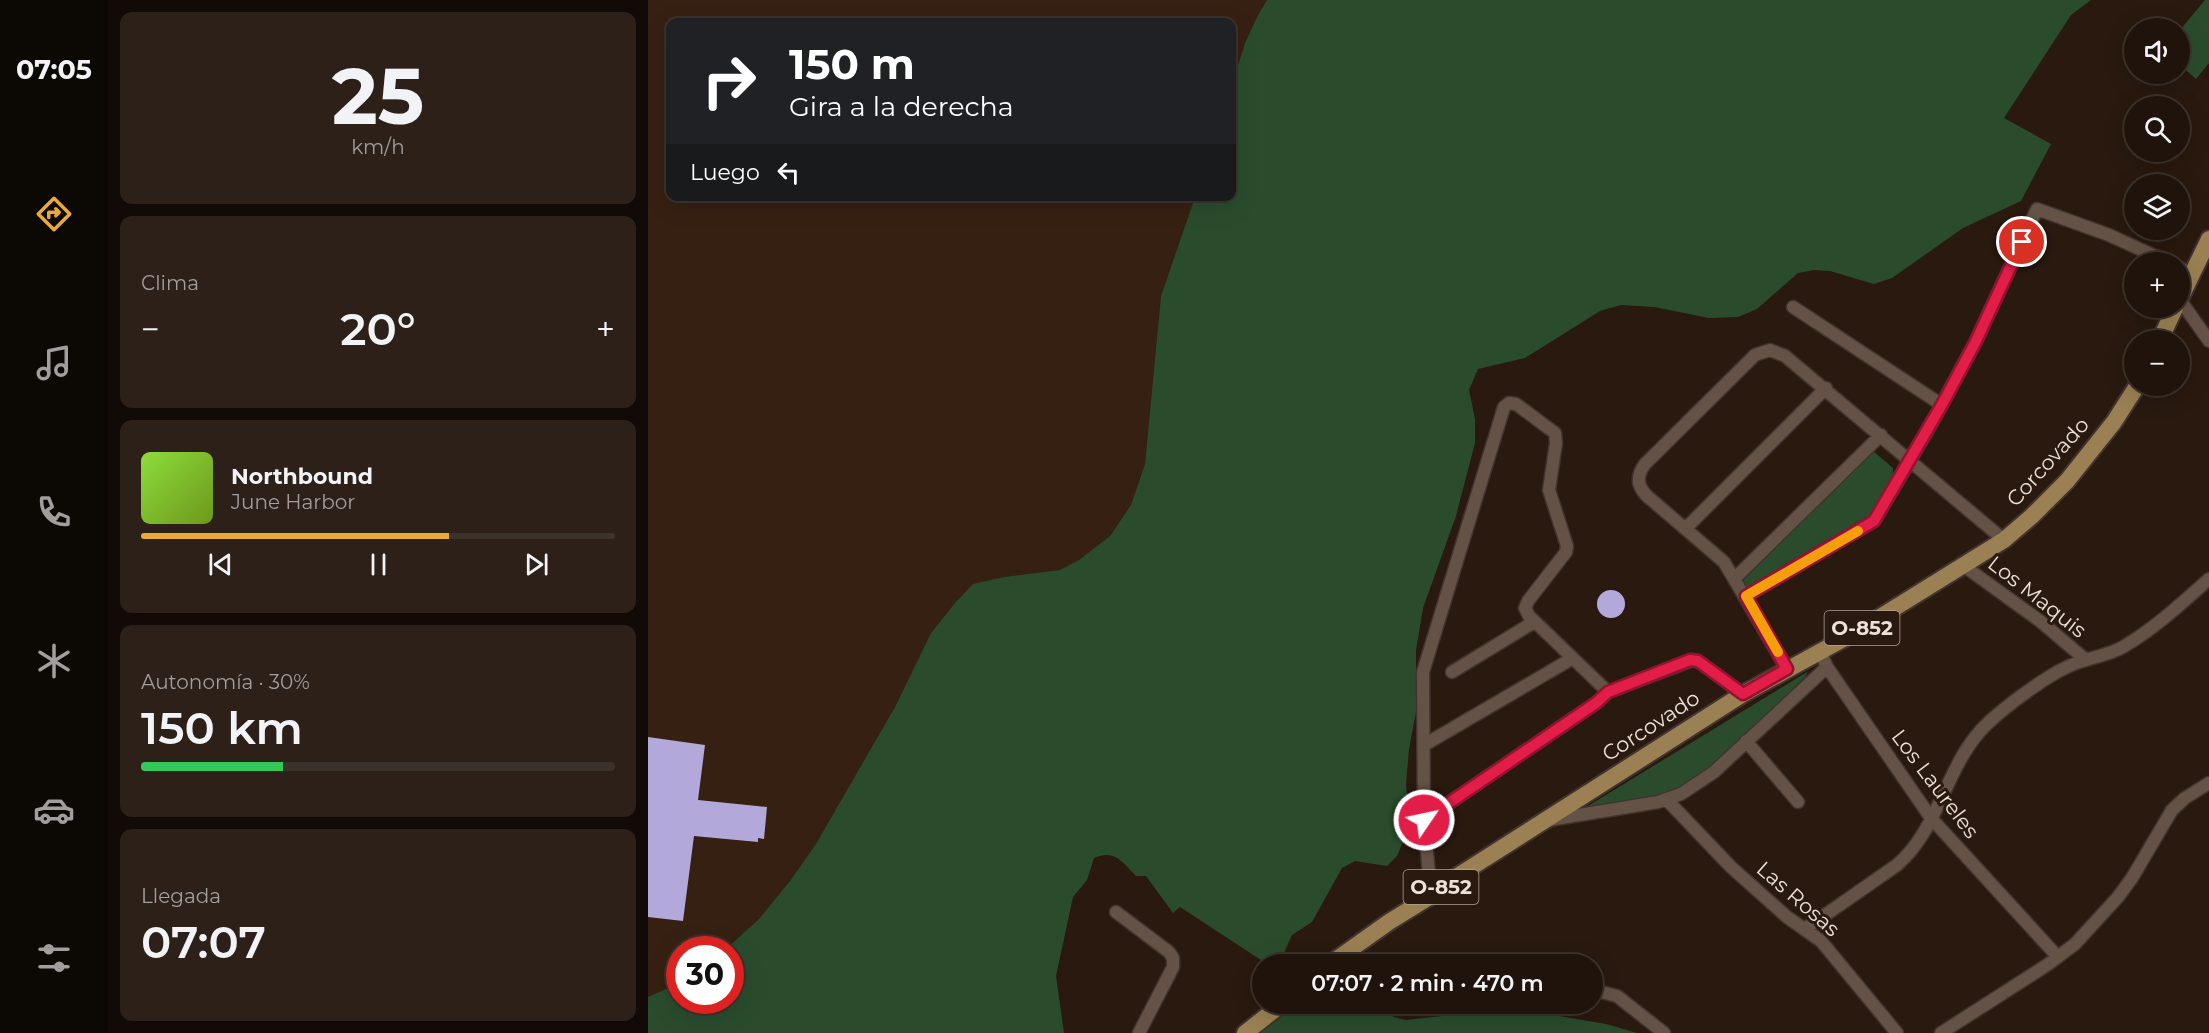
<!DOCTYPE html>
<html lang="es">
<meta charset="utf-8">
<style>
body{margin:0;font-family:Montserrat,sans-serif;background:#2c2019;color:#f1f3f6;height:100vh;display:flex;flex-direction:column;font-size:22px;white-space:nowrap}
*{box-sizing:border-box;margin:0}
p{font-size:20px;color:#a19e9d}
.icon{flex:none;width:33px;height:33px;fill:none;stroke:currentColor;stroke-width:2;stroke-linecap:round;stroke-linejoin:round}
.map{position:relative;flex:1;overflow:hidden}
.details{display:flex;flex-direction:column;gap:12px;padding:12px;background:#110a06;width:540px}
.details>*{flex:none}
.top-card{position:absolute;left:18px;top:18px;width:570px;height:183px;border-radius:12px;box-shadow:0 6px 24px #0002,0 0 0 2px #3c322c;background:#202124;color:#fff;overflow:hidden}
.controls{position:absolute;left:1476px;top:18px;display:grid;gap:12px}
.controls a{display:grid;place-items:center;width:66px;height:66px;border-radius:50%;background:#1f130b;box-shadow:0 6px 24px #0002,0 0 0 2px #3c322c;font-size:30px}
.speed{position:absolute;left:18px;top:936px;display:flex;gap:12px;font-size:30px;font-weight:700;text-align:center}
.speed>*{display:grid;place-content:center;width:78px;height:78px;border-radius:50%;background:#1f130b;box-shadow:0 6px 24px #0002,0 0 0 2px #3c322c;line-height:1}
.speed .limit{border:9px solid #d22;background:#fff;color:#111}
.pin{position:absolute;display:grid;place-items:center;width:51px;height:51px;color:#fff;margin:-26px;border:3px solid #fff;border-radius:50%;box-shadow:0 2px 6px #0007}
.me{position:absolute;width:66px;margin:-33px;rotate:56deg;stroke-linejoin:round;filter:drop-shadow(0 0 4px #0008)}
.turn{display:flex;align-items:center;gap:21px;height:126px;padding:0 24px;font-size:27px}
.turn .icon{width:78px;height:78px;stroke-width:2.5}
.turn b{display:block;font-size:42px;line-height:51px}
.then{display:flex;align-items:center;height:57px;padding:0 24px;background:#0003;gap:12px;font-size:22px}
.big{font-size:45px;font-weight:600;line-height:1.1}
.details .card{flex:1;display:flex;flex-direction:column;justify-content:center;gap:9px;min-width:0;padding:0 21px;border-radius:12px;background:#2c2019}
.details .dial{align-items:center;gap:0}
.dial b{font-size:78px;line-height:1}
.song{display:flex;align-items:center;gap:18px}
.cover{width:72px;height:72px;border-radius:9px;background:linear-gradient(135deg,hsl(90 70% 55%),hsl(80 70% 35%))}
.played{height:6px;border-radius:3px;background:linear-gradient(90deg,#eaaa38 65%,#3c322c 65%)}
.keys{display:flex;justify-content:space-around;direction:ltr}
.heat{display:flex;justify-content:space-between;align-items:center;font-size:33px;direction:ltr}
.charge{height:9px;border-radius:4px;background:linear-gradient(90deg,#34c759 30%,#3c322c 0)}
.trip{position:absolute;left:604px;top:954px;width:351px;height:60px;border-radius:30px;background:#1f130b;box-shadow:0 6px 24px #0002,0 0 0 2px #3c322c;font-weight:600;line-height:60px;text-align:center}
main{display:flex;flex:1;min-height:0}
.tab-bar{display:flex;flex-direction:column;width:108px;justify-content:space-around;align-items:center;background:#0c0804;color:#a19e9d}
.tab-bar .icon{width:42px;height:42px}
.tab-bar .selected{color:#eaaa38}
.tab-bar b{font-size:27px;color:#f1f3f6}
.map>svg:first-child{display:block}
.built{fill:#362012}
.green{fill:#2a4c2d}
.building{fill:#b3a8da}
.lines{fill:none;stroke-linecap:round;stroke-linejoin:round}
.minor-casing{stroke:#413430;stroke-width:15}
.primary-casing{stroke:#413430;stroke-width:20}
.minor{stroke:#655246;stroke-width:12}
.primary{stroke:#9a8053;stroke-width:16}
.route-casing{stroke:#92132f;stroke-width:15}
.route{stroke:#e11d48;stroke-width:10}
.slow{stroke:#f59e0b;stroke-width:10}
.labels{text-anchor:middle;stroke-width:6;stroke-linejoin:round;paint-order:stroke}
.shield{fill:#29190f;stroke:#b2a49c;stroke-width:1.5}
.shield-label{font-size:20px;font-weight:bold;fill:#ece0d9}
.street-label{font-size:21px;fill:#ece0d9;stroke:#29190f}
</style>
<main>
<nav class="tab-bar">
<b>07:05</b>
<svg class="icon selected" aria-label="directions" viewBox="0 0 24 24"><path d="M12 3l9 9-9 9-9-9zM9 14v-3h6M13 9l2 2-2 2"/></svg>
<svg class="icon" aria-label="music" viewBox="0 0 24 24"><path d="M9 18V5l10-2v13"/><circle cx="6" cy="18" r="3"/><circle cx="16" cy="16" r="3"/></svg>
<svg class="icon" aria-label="phone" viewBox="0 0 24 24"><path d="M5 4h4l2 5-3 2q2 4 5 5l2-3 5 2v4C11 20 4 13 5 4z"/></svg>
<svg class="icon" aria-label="climate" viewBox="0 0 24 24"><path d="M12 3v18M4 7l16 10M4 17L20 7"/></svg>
<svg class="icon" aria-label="car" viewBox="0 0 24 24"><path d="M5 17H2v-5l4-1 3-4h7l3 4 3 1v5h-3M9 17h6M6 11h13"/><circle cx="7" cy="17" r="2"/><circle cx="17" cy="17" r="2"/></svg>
<svg class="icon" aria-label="filters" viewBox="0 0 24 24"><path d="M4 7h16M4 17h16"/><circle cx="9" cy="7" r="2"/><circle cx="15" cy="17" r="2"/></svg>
</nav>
<section class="details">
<div class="card dial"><b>25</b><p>km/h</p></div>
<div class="card"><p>Clima</p>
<div class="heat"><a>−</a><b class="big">20°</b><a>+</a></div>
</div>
<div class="card">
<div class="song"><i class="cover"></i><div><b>Northbound</b><p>June Harbor</p></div></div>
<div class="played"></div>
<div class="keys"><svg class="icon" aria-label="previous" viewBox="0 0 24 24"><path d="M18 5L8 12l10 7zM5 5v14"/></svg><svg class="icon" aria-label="pause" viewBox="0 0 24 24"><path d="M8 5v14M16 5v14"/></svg><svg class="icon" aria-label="next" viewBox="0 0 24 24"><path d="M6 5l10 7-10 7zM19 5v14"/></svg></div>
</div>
<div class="card"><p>Autonomía · 30%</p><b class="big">150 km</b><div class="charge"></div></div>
<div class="card"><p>Llegada</p><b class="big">07:07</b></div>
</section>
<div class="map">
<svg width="1561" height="1033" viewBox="0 0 1561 1033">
<rect width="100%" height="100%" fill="#29190f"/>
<!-- built -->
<path class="built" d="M0,0H619L610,15L597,43L584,84V22H22V196L547,197L513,296L497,464L483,505L462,536L431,560L412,570L356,577L325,584L283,633L247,707L198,794L168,844L142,881L111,919L78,949L32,950L31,983L0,997Z"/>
<!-- green -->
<path class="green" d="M619,0H1443L1423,15L1356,118L1403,144L1373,201L1315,228L1244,278L1226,284L1182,271L1166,270L1150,273L1109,309L1090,317L1061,318L1006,307L973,305L952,311L877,358L830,369L821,390L827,419V443L808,516L775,608L768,650V712L761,749L758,784L762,826L749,856L739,866L707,861L694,868L664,922L644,935L631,964H619L532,907L525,913L498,876H488C474,862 467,849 446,858L439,880L425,897L408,976L416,1033H0V997L31,983L32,1000H82V950L78,949L111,919L142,881L168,844L247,707L283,633L308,602L325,584L356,577L412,570L431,560L462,536L483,505L497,464L513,296L547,197L584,196V84L597,43L610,15Z
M1557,0H1561V63L1548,79L1532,65V30Z
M1225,451L1245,468V478L1220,522L1100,589L1095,582L1096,577Z
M1159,672L1158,676L1064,767L1032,789L1018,796L935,809Z
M646,1004H717L746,1017L758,1020L794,1016L812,1010L870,1009L958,1024L989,1033H608Z"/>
<!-- building -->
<path class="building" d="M949 604a14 14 0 1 1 28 0a14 14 0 1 1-28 0Z
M0,737L57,745L50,800L119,807L116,839L110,838V842L46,836L35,921L0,917Z"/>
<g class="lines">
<defs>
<path id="minor" d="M1532,268L1544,274
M1532,300L1561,341
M1145,307L1294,405
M1038,528L1178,388
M1316,566L1392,621L1438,660
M1087,578L1233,435
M1098,596L1226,521L1280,430L1328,341L1389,209L1461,235L1520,262
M1172,651L1179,667L1283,818L1410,957
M1139,669L1076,562L999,496C989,486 988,476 997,464L1107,355L1122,350L1137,356L1356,540
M804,672L886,622
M1098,741L1150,802
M776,745L925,658
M1019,800L1083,867L1139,917L1173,941L1249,1033
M776,820L948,703L960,692L1045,660L1050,661L1095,694
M901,820L1010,802L1033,794L1066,772L1179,667
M783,896L776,820L775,672L856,407L861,403L868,404L907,433L908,443L901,490L919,546L918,552L880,601L877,608L881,616L960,692
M468,912L521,952L525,958V967L491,1033
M1157,929L1249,865C1293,827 1298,762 1340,723C1358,706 1397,677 1419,667C1437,658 1457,657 1475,647C1506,629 1534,603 1561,579
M945,990L969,996L1016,1033
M1293,1033L1399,965L1427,944L1470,897L1484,878L1524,810L1537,798L1561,783"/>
<path id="primary" d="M1532,299L1561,239
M1512,340L1527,308
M682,964L741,922L783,896L794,886L1095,694L1208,632L1356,540L1384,516L1419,481L1466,422L1489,386
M597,1033L634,1004"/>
</defs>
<!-- minor casing -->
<use href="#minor" class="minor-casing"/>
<!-- primary casing -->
<use href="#primary" class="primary-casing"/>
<!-- minor -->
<use href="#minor" class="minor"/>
<!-- primary -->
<use href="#primary" class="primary"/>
</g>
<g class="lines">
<defs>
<path id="route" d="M776,820L948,703L960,692L1042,660L1050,661L1095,694L1139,669L1098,596L1226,521L1296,401L1328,341L1374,242"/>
</defs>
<!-- route casing -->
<use href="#route" class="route-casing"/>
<!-- route -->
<use href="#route" class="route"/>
<!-- slow -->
<path class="slow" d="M1130,652L1098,596L1210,531"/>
</g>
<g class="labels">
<!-- shield labels -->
<g class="shield">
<rect x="1176.5" y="611" width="75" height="34" rx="4.5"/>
<rect x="755.5" y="870" width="75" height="34" rx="4.5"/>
</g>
<g class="shield-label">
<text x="1214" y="635">O-852</text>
<text x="793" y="894">O-852</text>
</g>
<!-- street labels -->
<g class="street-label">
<text transform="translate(1400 462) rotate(-48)" y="7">Corcovado</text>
<text transform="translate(1389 597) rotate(38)" y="7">Los Maquis</text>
<text transform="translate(1003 726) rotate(-33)" y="7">Corcovado</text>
<text transform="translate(1287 784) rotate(53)" y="7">Los Laureles</text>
<text transform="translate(1150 899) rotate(41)" y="7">Las Rosas</text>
</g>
</g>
</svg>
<div class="controls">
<a><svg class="icon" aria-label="sound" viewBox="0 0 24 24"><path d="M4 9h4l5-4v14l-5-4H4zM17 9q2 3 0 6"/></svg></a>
<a><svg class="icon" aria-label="search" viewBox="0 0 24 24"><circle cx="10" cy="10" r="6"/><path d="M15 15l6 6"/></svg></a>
<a><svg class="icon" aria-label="layers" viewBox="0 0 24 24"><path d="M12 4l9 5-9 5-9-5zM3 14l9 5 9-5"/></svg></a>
<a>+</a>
<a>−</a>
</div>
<div class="speed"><div class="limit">30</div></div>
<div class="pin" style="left:1374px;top:242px;background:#d93025"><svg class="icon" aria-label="arrive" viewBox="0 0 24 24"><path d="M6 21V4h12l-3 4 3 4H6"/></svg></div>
<svg class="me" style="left:776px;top:820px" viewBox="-20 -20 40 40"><circle r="17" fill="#e11d48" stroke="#fff" stroke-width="3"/><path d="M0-11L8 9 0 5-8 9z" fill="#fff"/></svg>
<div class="trip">07:07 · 2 min · 470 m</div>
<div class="top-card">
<div class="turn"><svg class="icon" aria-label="right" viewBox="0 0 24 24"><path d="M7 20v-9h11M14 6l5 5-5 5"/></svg><div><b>150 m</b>Gira a la derecha</div></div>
<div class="then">Luego<svg class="icon" aria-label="left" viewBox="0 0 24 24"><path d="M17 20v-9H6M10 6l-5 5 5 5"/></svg></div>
</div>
</div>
</main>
